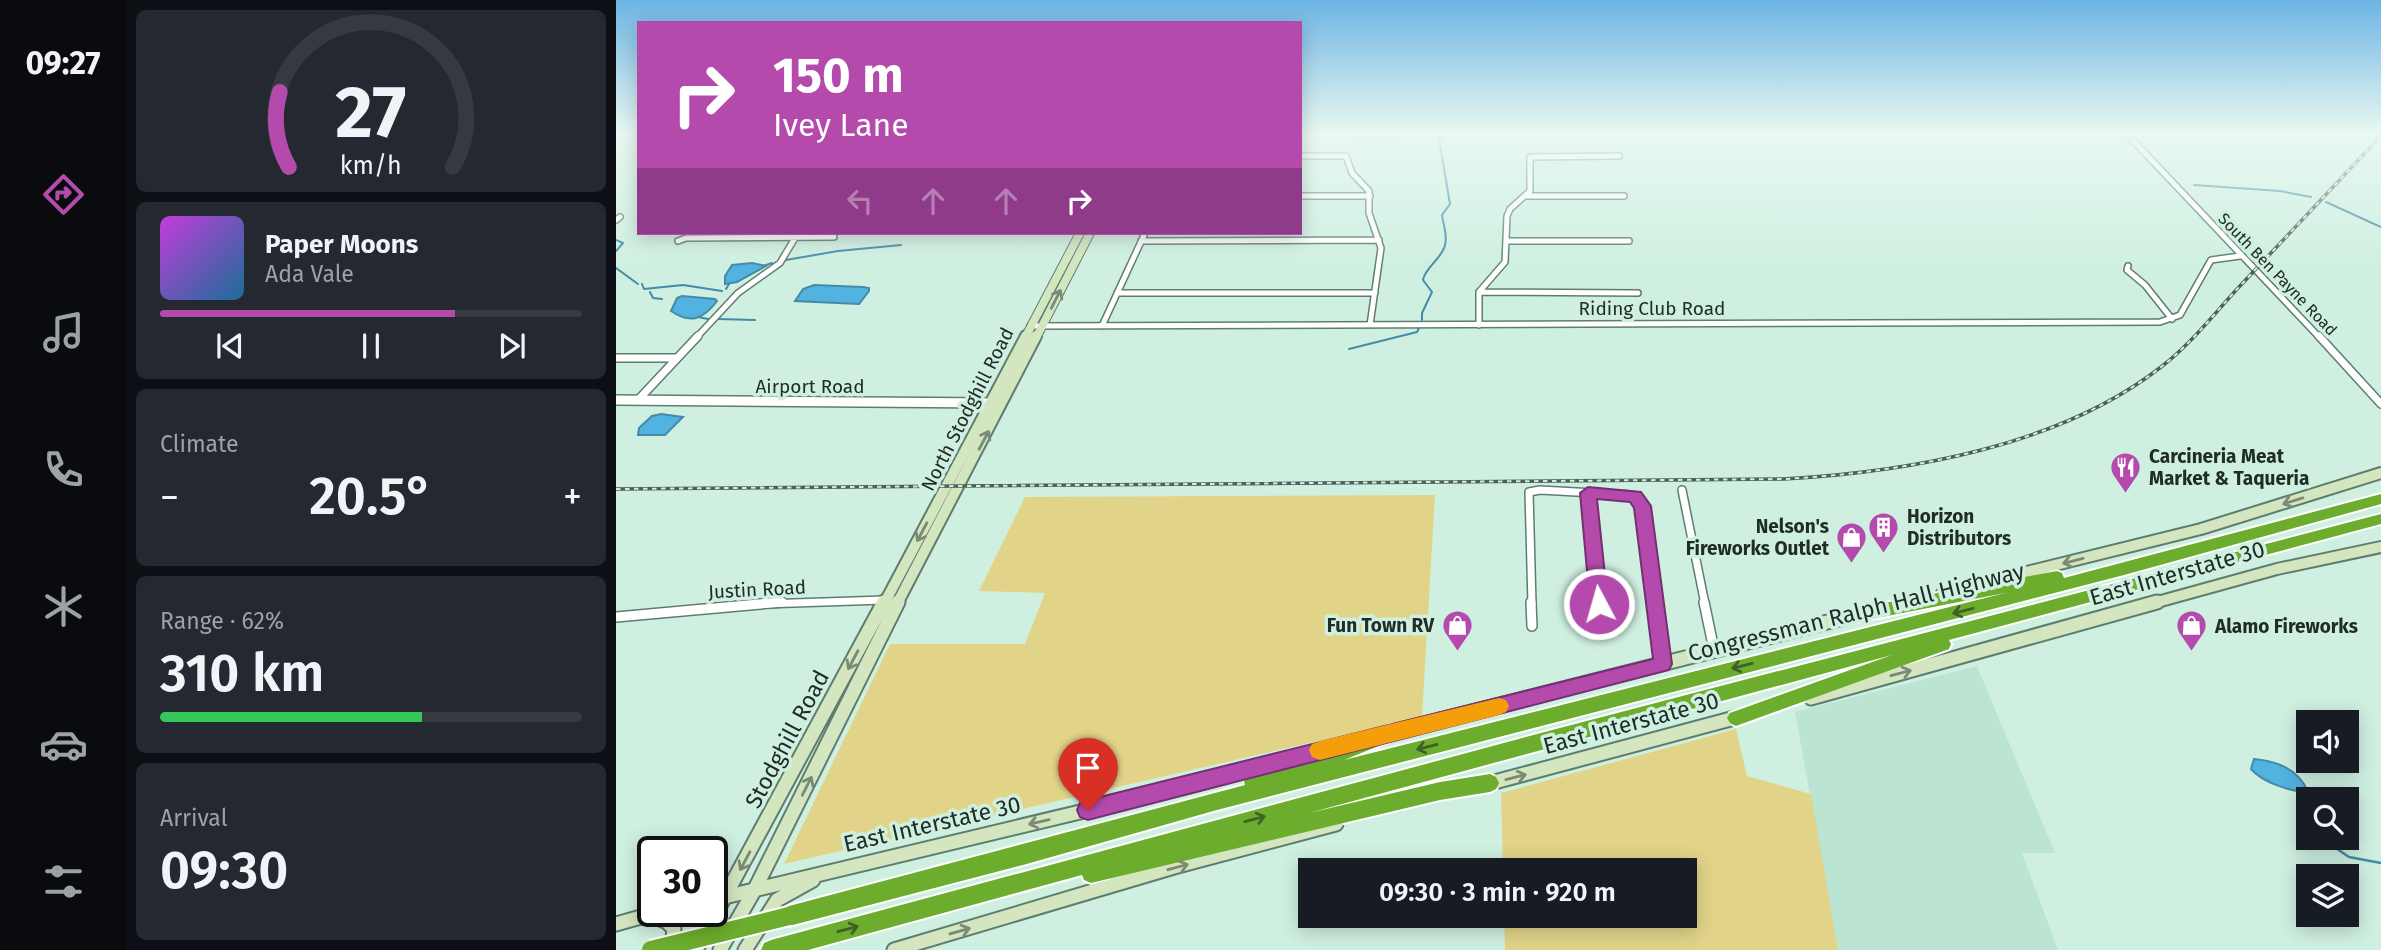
<!DOCTYPE html>
<meta charset="utf-8">
<style>
body{margin:0;font-family:"Fira Sans",sans-serif;background:#242831;color:#f1f3f6;height:100vh;display:flex;flex-direction:column;font-size:26px;white-space:nowrap}
*{box-sizing:border-box;margin:0}
p{font-size:23px;color:#9ea1a6}
.icon{flex:none;width:38px;height:38px;fill:none;stroke:currentColor;stroke-width:2;stroke-linecap:round;stroke-linejoin:round}
.map{position:relative;flex:1;overflow:hidden}
.details{display:flex;flex-direction:column;gap:10px;padding:10px;background:#0d0f14;width:490px}
.details>*{flex:none}
.hud{position:absolute;left:21px;top:21px;width:665px;height:214px;border-radius:0px;box-shadow:0 4px 18px #0003;background:#b34aac;color:#fff;overflow:hidden}
.tools{position:absolute;left:1680px;top:710px;display:grid;gap:14px}
.tools a{display:grid;place-items:center;width:63px;height:63px;border-radius:0px;background:#171b24;box-shadow:0 4px 18px #0003;font-size:35px}
.speed{position:absolute;left:21px;top:836px;display:flex;gap:14px;font-size:35px;font-weight:700;text-align:center}
.speed>*{display:grid;place-content:center;width:91px;height:91px;border-radius:50%;background:#171b24;box-shadow:0 4px 18px #0003;line-height:1}
.speed .limit{border:4px solid #111;border-radius:10px;background:#fff;color:#111}
.pin{position:absolute;display:grid;place-items:center;width:60px;height:60px;color:#fff;margin:-72px -30px;border-radius:50% 50% 50% 0;rotate:-45deg;box-shadow:0 0 7px #0007}
.pin .icon{rotate:45deg}
.me{position:absolute;width:77px;margin:-38px;rotate:354deg;stroke-linejoin:round;filter:drop-shadow(0 0 5px #0008)}
.turn{display:flex;align-items:center;gap:24px;height:147px;padding:0 21px;font-size:32px}
.turn .icon{width:91px;height:91px;stroke-width:2.5}
.turn b{display:block;font-size:49px;line-height:60px}
.lanes{display:flex;align-items:center;height:66px;padding:0 21px;background:#0003;justify-content:center;gap:35px;direction:ltr}
.lanes .off{opacity:.35}
.big{font-size:52px;font-weight:600;line-height:1.1}
.details .tile{flex:1;display:flex;flex-direction:column;justify-content:center;gap:10px;min-width:0;padding:0 24px;border-radius:10px;background:#242831}
.details .dial{align-items:center;gap:0}
.dial svg{height:182px;overflow:visible;fill:none;stroke:#363941;stroke-width:7;stroke-linecap:round;text-anchor:middle}
.dial text{fill:#f1f3f6;stroke:none}
.song{display:flex;align-items:center;gap:21px}
.cover{width:84px;height:84px;border-radius:10px;background:linear-gradient(135deg,hsl(290 70% 55%),hsl(200 70% 35%))}
.played{height:7px;border-radius:4px;background:linear-gradient(90deg,#b34aac 70%,#363941 70%)}
.keys{display:flex;justify-content:space-around;direction:ltr}
.heat{display:flex;justify-content:space-between;align-items:center;font-size:38px;direction:ltr}
.charge{height:10px;border-radius:5px;background:linear-gradient(90deg,#34c759 62%,#363941 0)}
.trip{position:absolute;left:682px;top:858px;width:399px;height:70px;border-radius:0px;background:#171b24;box-shadow:0 4px 18px #0003;font-weight:600;line-height:70px;text-align:center}
main{display:flex;flex:1;min-height:0}
.tab-bar{display:flex;flex-direction:column;width:126px;justify-content:space-around;align-items:center;background:#090b0e;color:#9ea1a6}
.tab-bar .icon{width:49px;height:49px}
.tab-bar .active{color:#b34aac}
.tab-bar b{font-size:32px;color:#f1f3f6}
.map>svg:first-child{display:block}
.built{fill:#bce4d2}
.green{fill:#e1d489}
.water{fill:#52b3e0;stroke:#438ba8;stroke-width:2}
.lines{fill:none;stroke-linecap:round;stroke-linejoin:round}
.stream-far1{stroke:#438ba8;stroke-width:2}
.stream{stroke:#438ba8;stroke-width:2.5}
.minor-far2-casing{stroke:#5f7d6f;stroke-width:8}
.minor-far1-casing{stroke:#5f7d6f;stroke-width:10}
.minor-casing{stroke:#5f7d6f;stroke-width:12}
.tertiary-casing{stroke:#5f7d6f;stroke-width:12}
.secondary-far2-casing{stroke:#5f7d6f;stroke-width:10}
.secondary-far1-casing{stroke:#5f7d6f;stroke-width:14}
.secondary-casing{stroke:#5f7d6f;stroke-width:17}
.motorway-casing{stroke:#fff;stroke-width:4}
.minor-far2{stroke:#fff;stroke-width:5}
.minor-far1{stroke:#fff;stroke-width:7}
.minor{stroke:#fff;stroke-width:9}
.tertiary{stroke:#fff;stroke-width:9}
.secondary-far2{stroke:#d3e6c0;stroke-width:8}
.secondary-far1{stroke:#d3e6c0;stroke-width:10}
.secondary{stroke:#d3e6c0;stroke-width:13}
.motorway{fill:#6dad2d;fill-rule:evenodd}
.rail-casing{stroke:#4d6057;stroke-width:3.5}
.rail{stroke:#cff0e1;stroke-width:2;stroke-dasharray:4.5;stroke-linecap:butt}
.motorway-bridge-casing{stroke:#fff;stroke-width:22;stroke-linecap:butt}
.motorway-bridge{stroke:#6dad2d;stroke-width:18}
.oneway{stroke:#7a8a74}
.oneway2{stroke:#3f6029}
.route{fill:#b34aac;stroke:#743070;stroke-width:2}
.slow{fill:#f59e0b}
.labels{text-anchor:middle;stroke-width:7;stroke-linejoin:round;paint-order:stroke}
.far-street-label{font-size:16px;fill:#202d27;stroke:#cff0e1}
.street-label{font-size:19px;fill:#202d27;stroke:#cff0e1}
.poi-label{font-size:19px;font-weight:bold;fill:#202d27;stroke:#cff0e1;text-anchor:start}
.near-street-label{font-size:23px;fill:#202d27;stroke:#cff0e1}
</style>
<main>
<nav class="tab-bar">
<b>09:27</b>
<svg class="icon active" aria-label="directions" viewBox="0 0 24 24"><path d="M12 3l9 9-9 9-9-9zM9 14v-3h6M13 9l2 2-2 2"/></svg>
<svg class="icon" aria-label="music" viewBox="0 0 24 24"><path d="M9 18V5l10-2v13"/><circle cx="6" cy="18" r="3"/><circle cx="16" cy="16" r="3"/></svg>
<svg class="icon" aria-label="phone" viewBox="0 0 24 24"><path d="M5 4h4l2 5-3 2q2 4 5 5l2-3 5 2v4C11 20 4 13 5 4z"/></svg>
<svg class="icon" aria-label="climate" viewBox="0 0 24 24"><path d="M12 3v18M4 7l16 10M4 17L20 7"/></svg>
<svg class="icon" aria-label="car" viewBox="0 0 24 24"><path d="M5 17H2v-5l4-1 3-4h7l3 4 3 1v5h-3M9 17h6M6 11h13"/><circle cx="7" cy="17" r="2"/><circle cx="17" cy="17" r="2"/></svg>
<svg class="icon" aria-label="filters" viewBox="0 0 24 24"><path d="M4 7h16M4 17h16"/><circle cx="9" cy="7" r="2"/><circle cx="15" cy="17" r="2"/></svg>
</nav>
<section class="details">
<div class="tile dial"><svg viewBox="0 0 100 80">
<path d="M14 69A42 42 0 1 1 86 69"/>
<path d="M14 69A42 42 0 0 1 10 36" stroke="#b34aac"/>
<text x="50" y="56" font-size="32" font-weight="700">27</text>
<text x="50" y="72" font-size="11">km/h</text>
</svg></div>
<div class="tile">
<div class="song"><i class="cover"></i><div><b>Paper Moons</b><p>Ada Vale</p></div></div>
<div class="played"></div>
<div class="keys"><svg class="icon" aria-label="previous" viewBox="0 0 24 24"><path d="M18 5L8 12l10 7zM5 5v14"/></svg><svg class="icon" aria-label="pause" viewBox="0 0 24 24"><path d="M8 5v14M16 5v14"/></svg><svg class="icon" aria-label="next" viewBox="0 0 24 24"><path d="M6 5l10 7-10 7zM19 5v14"/></svg></div>
</div>
<div class="tile"><p>Climate</p>
<div class="heat"><a>−</a><b class="big">20.5°</b><a>+</a></div>
</div>
<div class="tile"><p>Range · 62%</p><b class="big">310 km</b><div class="charge"></div></div>
<div class="tile"><p>Arrival</p><b class="big">09:30</b></div>
</section>
<div class="map">
<svg width="1765" height="950" viewBox="0 0 1765 950">
<rect width="100%" height="100%" fill="#cff0e1"/>
<!-- built -->
<path class="built" d="M1361,666L1439,853H1406L1442,950H1222L1179,712Z"/>
<!-- green -->
<path class="green" d="M819,495L806,717L168,864L274,644H409L429,593L363,591L409,497Z
M1120,729L1131,776L1195,794L1222,950H889L888,915H1069V870H887L885,793Z"/>
<!-- water -->
<path class="water" d="M136,263L150,266L121,282L109,284V276L116,265Z
M198,285L247,287L253,288V291L243,304L179,301L187,289Z
M66,296L99,299L101,301C87,320 74,324 55,311L61,298Z
M45,414L67,417L49,435H22L23,428L36,416Z
M1638,759C1661,761 1683,769 1692,792C1675,792 1646,782 1635,769Z"/>
<g class="lines">
<!-- stream-far1 -->
<path class="stream-far1" d="M1578,185L1664,191L1695,197
M1710,202L1765,227
M0,240L7,243L0,251
M170,260L222,251L285,245
M147,266L156,263
M0,268L22,284
M26,284L28,289L67,285L106,291
M110,289L113,284
M34,292L37,298L46,299
M82,317L92,319
M102,319L139,320
M806,320V313L816,292L807,280C809,267 826,259 829,245C832,234 827,225 826,215L834,204L823,139L827,135
M733,349L801,332L803,328"/>
<!-- stream -->
<path class="stream" d="M1689,790L1694,800
M1705,838L1733,857L1765,863"/>
<defs>
<path id="minor-far2" d="M730,133L778,135
M1510,133L1704,338
M684,156H730L736,173L753,191V213L765,248L754,325
M684,196H754
M911,196H1008
M0,220L4,217
M62,241L70,238L218,237
M525,241L763,240
M891,241H1013
M1512,266L1511,270L1529,285L1556,319
M863,292L1022,293
M501,293H759
M863,325V292L889,262L891,216L894,209L914,191V157L1003,156
M414,326L1544,322L1564,315L1595,260L1624,256
M486,326L529,233
M80,338L122,293L164,263L179,238"/>
<path id="minor-far1" d="M1703,336L1765,404
M0,358H61
M22,400L82,336
M1066,490L1089,604
M972,493L983,604
M147,604L268,600
M916,604L913,492L924,490L1015,495L1023,499L1039,604"/>
<path id="minor" d="M915,602L916,626
M1039,602L1047,663
M1088,602L1098,650
M0,617L166,602"/>
<path id="tertiary" d="M0,400L380,403"/>
<path id="secondary-far2" d="M409,338L464,233
M420,338L474,233"/>
<path id="secondary-far1" d="M1326,593L1585,529L1765,473
M268,604L410,336
M281,604L420,336
M1534,604L1661,569L1765,547"/>
<path id="secondary" d="M1195,698L1541,602
M769,734L1239,615
M871,784L1126,716
M96,900L573,786L737,742
M33,914L51,922L58,929L56,947
M0,924L39,913
M80,950L268,602
M104,950L138,891L282,602
M129,950L161,900L197,880
M278,950L558,867L720,824"/>
<path id="motorway" d="M1765,494V504L1508,575L601,810L407,865L173,926L166,923L163,916L166,909L173,906L629,785L628,782L631,776L692,758L774,725L780,727L783,733L780,739L728,760L1389,593L1235,623L1229,621L1227,616L1229,611L1235,609L1441,571L1446,573L1448,578Z
M1765,514V524L1333,640L1335,644L1333,649L1120,726L1114,723L1111,718L1114,713L1276,655L693,813L824,782L874,774L880,777L883,783L880,789L874,792L824,800L475,883L468,880L466,875L192,950H145L148,943L155,940L940,729Z"/>
</defs>
<!-- minor-far2 casing -->
<use href="#minor-far2" class="minor-far2-casing"/>
<!-- minor-far1 casing -->
<use href="#minor-far1" class="minor-far1-casing"/>
<!-- minor casing -->
<use href="#minor" class="minor-casing"/>
<!-- tertiary casing -->
<use href="#tertiary" class="tertiary-casing"/>
<!-- secondary-far2 casing -->
<use href="#secondary-far2" class="secondary-far2-casing"/>
<!-- secondary-far1 casing -->
<use href="#secondary-far1" class="secondary-far1-casing"/>
<!-- secondary casing -->
<use href="#secondary" class="secondary-casing"/>
<!-- motorway casing -->
<use href="#motorway" class="motorway-casing"/>
<!-- minor-far2 -->
<use href="#minor-far2" class="minor-far2"/>
<!-- minor-far1 -->
<use href="#minor-far1" class="minor-far1"/>
<!-- minor -->
<use href="#minor" class="minor"/>
<!-- tertiary -->
<use href="#tertiary" class="tertiary"/>
<!-- secondary-far2 -->
<use href="#secondary-far2" class="secondary-far2"/>
<!-- secondary-far1 -->
<use href="#secondary-far1" class="secondary-far1"/>
<!-- secondary -->
<use href="#secondary" class="secondary"/>
<!-- motorway -->
<use href="#motorway" class="motorway"/>
<defs>
<path id="rail" d="M0,489L1168,479C1293,472 1444,446 1545,367C1574,345 1598,314 1623,287C1670,237 1718,186 1765,136"/>
</defs>
<!-- rail casing -->
<use href="#rail" class="rail-casing"/>
<!-- rail -->
<use href="#rail" class="rail"/>
<defs>
<path id="motorway-bridge" d="M35,950L173,916"/>
</defs>
<!-- motorway-bridge casing -->
<use href="#motorway-bridge" class="motorway-bridge-casing"/>
<!-- motorway-bridge -->
<use href="#motorway-bridge" class="motorway-bridge"/>
</g>
<!-- one-way arrows -->
<defs><path id="oneway-shaft" d="M-6 0H5M1.5-3L5.5 0L1.5 3" fill="none" stroke-width="1.6" stroke-linecap="round" stroke-linejoin="round" transform="scale(1.75)"/></defs>
<g class="oneway">
<use href="#oneway-shaft" transform="translate(440 299) rotate(-63)"/>
<use href="#oneway-shaft" transform="translate(368 440) rotate(-62)"/>
<use href="#oneway-shaft" transform="translate(1677 501) rotate(163)"/>
<use href="#oneway-shaft" transform="translate(306 532) rotate(118)"/>
<use href="#oneway-shaft" transform="translate(1457 561) rotate(166)"/>
<use href="#oneway-shaft" transform="translate(237 660) rotate(118)"/>
<use href="#oneway-shaft" transform="translate(1285 673) rotate(-15)"/>
<use href="#oneway-shaft" transform="translate(900 777) rotate(-14)"/>
<use href="#oneway-shaft" transform="translate(191 786) rotate(-63)"/>
<use href="#oneway-shaft" transform="translate(423 822) rotate(167)"/>
<use href="#oneway-shaft" transform="translate(129 861) rotate(118)"/>
<use href="#oneway-shaft" transform="translate(562 867) rotate(-15)"/>
<use href="#oneway-shaft" transform="translate(344 931) rotate(-16)"/>
</g>
<g class="oneway2">
<use href="#oneway-shaft" transform="translate(1347 611) rotate(166)"/>
<use href="#oneway-shaft" transform="translate(1126 666) rotate(166)"/>
<use href="#oneway-shaft" transform="translate(811 747) rotate(166)"/>
<use href="#oneway-shaft" transform="translate(639 819) rotate(-15)"/>
<use href="#oneway-shaft" transform="translate(232 929) rotate(-15)"/>
</g>
<!-- sky -->
<linearGradient id="sky" x2="0" y2="1"><stop stop-color="#6cb4e5"/><stop offset="0.5" stop-color="#e9f8f2"/><stop offset="1" stop-color="#e9f8f2" stop-opacity="0"/></linearGradient>
<rect width="1765" height="266" fill="url(#sky)"/>
<!-- route -->
<path class="route" d="M972,487L1025,492L1035,506L1056,664L1053,670L472,820L464,817L461,810L464,803L472,800L1037,659L1018,508L1014,502L981,499L992,604L989,609L983,611L976,609L974,604L964,493Z"/>
<!-- slow -->
<path class="slow" d="M883,698L890,700L893,706L890,712L883,715L704,760L696,757L693,750L696,744L704,741Z"/>
<!-- icons -->
<defs>
<symbol id="restaurant-pin" viewBox="-11 -11 22 30"><path d="M0 17L-7.5 6A9.5 9.5 0 1 1 7.5 6Z" fill="#b34aac" stroke="#cff0e1"/><path d="M-5-6h1v4h1v-4h1v4h1v-4h1v5L-1.5 .5V6h-2V.5L-5-1ZM5-6V6H3V1.5H1.5Q1.5-4 5-6Z" fill="#fff"/></symbol>
<symbol id="building-pin" viewBox="-11 -11 22 30"><path d="M0 17L-7.5 6A9.5 9.5 0 1 1 7.5 6Z" fill="#b34aac" stroke="#cff0e1"/><path d="M-4-6H4V6H1V3H-1V6H-4ZM-2.5-4.3h1.7v1.8h-1.7ZM.8-4.3h1.7v1.8H.8ZM-2.5-1h1.7V.8h-1.7ZM.8-1h1.7V.8H.8Z" fill="#fff"/></symbol>
<symbol id="shop-pin" viewBox="-11 -11 22 30"><path d="M0 17L-7.5 6A9.5 9.5 0 1 1 7.5 6Z" fill="#b34aac" stroke="#cff0e1"/><path d="M-5-2.5h2.3a2.7 3.5 0 0 1 5.4 0H5L5.5 6h-11ZM-1.5-2.5h3a1.5 2.3 0 0 0-3 0Z" fill="#fff"/></symbol>
</defs>
<g fill-rule="evenodd">
<use href="#restaurant-pin" x="1492" y="450" width="35" height="47"/>
<use href="#building-pin" x="1250" y="510" width="35" height="47"/>
<use href="#shop-pin" x="1218" y="520" width="35" height="47"/>
<use href="#shop-pin" x="824" y="608" width="35" height="47"/>
<use href="#shop-pin" x="1558" y="608" width="35" height="47"/>
</g>
<g class="labels">
<!-- far-street labels -->
<g class="far-street-label">
<text transform="translate(1662 274) rotate(46)" y="6">South Ben Payne Road</text>
</g>
<!-- street labels -->
<g class="street-label">
<text x="1036" y="315">Riding Club Road</text>
<text x="194" y="393">Airport Road</text>
<text transform="translate(351 409) rotate(-63)" y="7">North Stodghill Road</text>
<text transform="translate(141 589) rotate(-3)" y="7">Justin Road</text>
</g>
<!-- poi labels -->
<g class="poi-label">
<text x="1533" y="463">Carcineria Meat<tspan x="1533" dy="22">Market &amp; Taqueria</tspan></text>
<text x="1291" y="523">Horizon<tspan x="1291" dy="22">Distributors</tspan></text>
<text x="1213" y="533" text-anchor="end">Nelson's<tspan x="1213" dy="22">Fireworks Outlet</tspan></text>
<text x="818" y="632" text-anchor="end">Fun Town RV</text>
<text x="1599" y="633">Alamo Fireworks</text>
</g>
<!-- near-street labels -->
<g class="near-street-label">
<text transform="translate(1561 573) rotate(-16)" y="8">East Interstate 30</text>
<text transform="translate(1240 612) rotate(-14)" y="8">Congressman Ralph Hall Highway</text>
<text transform="translate(1015 723) rotate(-15)" y="8">East Interstate 30</text>
<text transform="translate(171 739) rotate(-62)" y="8">Stodghill Road</text>
<text transform="translate(316 824) rotate(-13)" y="8">East Interstate 30</text>
</g>
</g>
</svg>
<div class="tools">
<a><svg class="icon" aria-label="sound" viewBox="0 0 24 24"><path d="M4 9h4l5-4v14l-5-4H4zM17 9q2 3 0 6"/></svg></a>
<a><svg class="icon" aria-label="search" viewBox="0 0 24 24"><circle cx="10" cy="10" r="6"/><path d="M15 15l6 6"/></svg></a>
<a><svg class="icon" aria-label="layers" viewBox="0 0 24 24"><path d="M12 4l9 5-9 5-9-5zM3 14l9 5 9-5"/></svg></a>
</div>
<div class="speed"><div class="limit">30</div></div>
<div class="pin" style="left:472px;top:810px;background:#d93025"><svg class="icon" aria-label="arrive" viewBox="0 0 24 24"><path d="M6 21V4h12l-3 4 3 4H6"/></svg></div>
<svg class="me" style="left:983px;top:604px" viewBox="-20 -20 40 40"><circle r="17" fill="#b34aac" stroke="#fff" stroke-width="3"/><path d="M0-11L8 9 0 5-8 9z" fill="#fff"/></svg>
<div class="trip">09:30 · 3 min · 920 m</div>
<div class="hud">
<div class="turn"><svg class="icon" aria-label="right" viewBox="0 0 24 24"><path d="M7 20v-9h11M14 6l5 5-5 5"/></svg><div><b>150 m</b>Ivey Lane</div></div>
<div class="lanes"><svg class="icon off" aria-label="left" viewBox="0 0 24 24"><path d="M17 20v-9H6M10 6l-5 5 5 5"/></svg><svg class="icon off" aria-label="ahead" viewBox="0 0 24 24"><path d="M12 20V5M6 11l6-6 6 6"/></svg><svg class="icon off" aria-label="ahead" viewBox="0 0 24 24"><path d="M12 20V5M6 11l6-6 6 6"/></svg><svg class="icon" aria-label="right" viewBox="0 0 24 24"><path d="M7 20v-9h11M14 6l5 5-5 5"/></svg></div>
</div>
</div>
</main>
